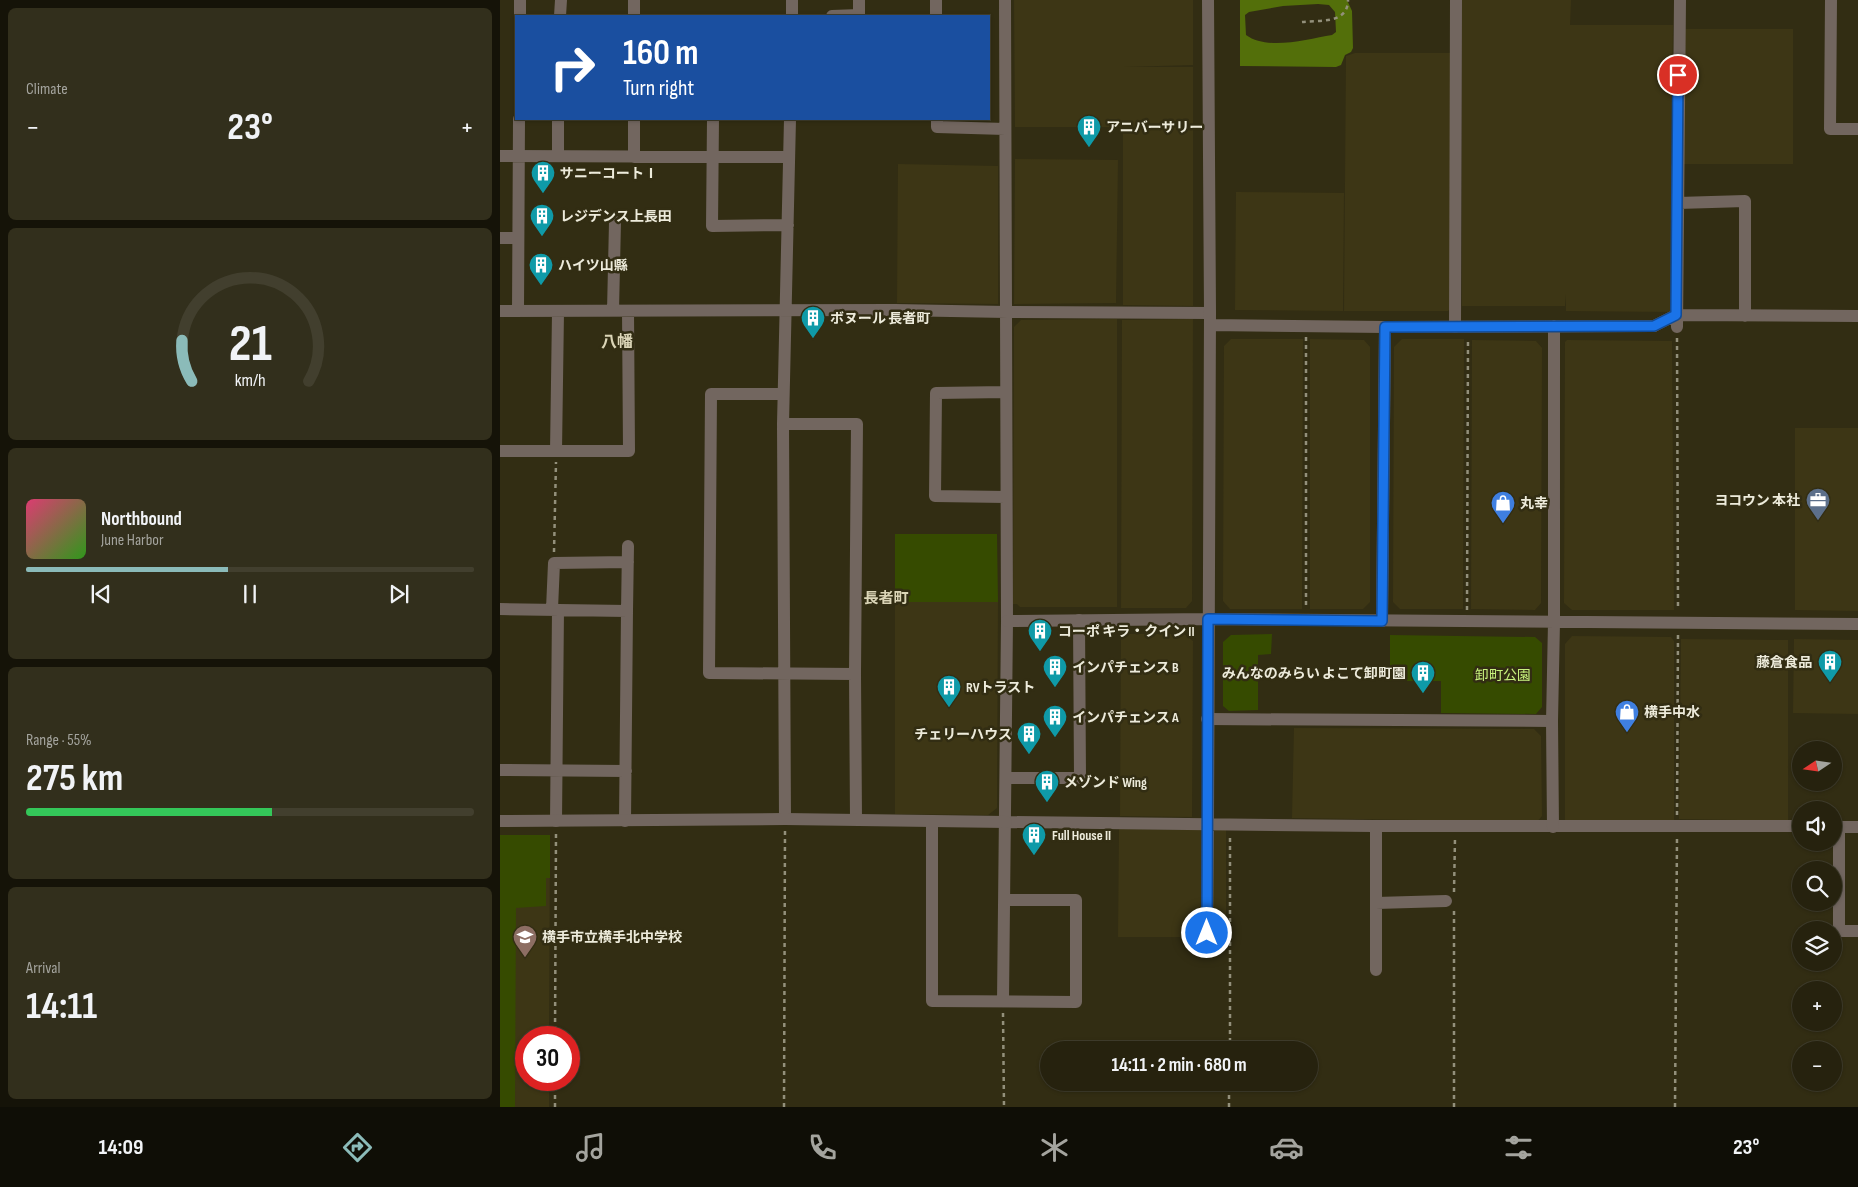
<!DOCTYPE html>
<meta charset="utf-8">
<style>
body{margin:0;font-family:"Sofia Sans Condensed","Noto Sans JP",sans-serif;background:#322f1c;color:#f1f3f6;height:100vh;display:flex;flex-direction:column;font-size:19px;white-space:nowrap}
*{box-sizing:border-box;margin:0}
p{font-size:16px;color:#a4a49e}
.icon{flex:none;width:28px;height:28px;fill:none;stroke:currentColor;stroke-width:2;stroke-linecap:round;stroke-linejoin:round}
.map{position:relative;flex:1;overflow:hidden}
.drawer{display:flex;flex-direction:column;gap:8px;padding:8px;background:#151308;width:500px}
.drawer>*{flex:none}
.guide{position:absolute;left:15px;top:15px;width:475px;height:105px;border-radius:0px;box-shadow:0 1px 4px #0004,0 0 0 1px #423f2e;background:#1a4fa0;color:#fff;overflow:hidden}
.needle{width:32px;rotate:257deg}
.controls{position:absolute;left:1292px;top:741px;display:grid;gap:10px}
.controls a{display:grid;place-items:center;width:50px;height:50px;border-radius:50%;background:#26220e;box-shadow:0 1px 4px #0004,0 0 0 1px #423f2e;font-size:25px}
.speed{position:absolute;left:15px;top:1026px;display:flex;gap:10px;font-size:25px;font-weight:700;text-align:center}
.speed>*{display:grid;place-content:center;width:65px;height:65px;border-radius:50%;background:#26220e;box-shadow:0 1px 4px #0004,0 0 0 1px #423f2e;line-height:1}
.speed .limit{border:8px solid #d22;background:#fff;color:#111}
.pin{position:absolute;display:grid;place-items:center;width:42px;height:42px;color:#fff;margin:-21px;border:2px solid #fff;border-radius:50%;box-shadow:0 1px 5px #0007}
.me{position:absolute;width:55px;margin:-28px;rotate:0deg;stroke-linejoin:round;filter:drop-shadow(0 0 4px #0008)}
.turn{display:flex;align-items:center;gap:18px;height:105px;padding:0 25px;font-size:22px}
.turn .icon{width:65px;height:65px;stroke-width:2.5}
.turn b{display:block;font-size:35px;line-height:42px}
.big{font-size:38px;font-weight:700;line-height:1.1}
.drawer .tile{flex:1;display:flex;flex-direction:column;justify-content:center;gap:8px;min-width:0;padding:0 18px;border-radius:8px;background:#322f1c}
.drawer .dial{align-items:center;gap:0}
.dial svg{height:130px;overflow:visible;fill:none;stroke:#423f2e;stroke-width:7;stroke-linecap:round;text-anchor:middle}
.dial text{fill:#f1f3f6;stroke:none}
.song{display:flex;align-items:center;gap:15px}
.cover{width:60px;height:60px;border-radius:8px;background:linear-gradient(135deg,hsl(340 70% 55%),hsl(110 70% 35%))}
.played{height:5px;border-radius:2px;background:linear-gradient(90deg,#8bbbb9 45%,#423f2e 45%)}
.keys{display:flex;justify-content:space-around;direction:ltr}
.heat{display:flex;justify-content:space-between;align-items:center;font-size:28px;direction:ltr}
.charge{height:8px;border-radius:4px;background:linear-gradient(90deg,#34c759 55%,#423f2e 0)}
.trip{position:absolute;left:540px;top:1041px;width:278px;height:50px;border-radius:25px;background:#26220e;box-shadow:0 1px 4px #0004,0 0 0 1px #423f2e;font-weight:700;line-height:50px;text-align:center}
.tabs{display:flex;height:80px;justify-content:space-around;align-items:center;background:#0f0e06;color:#a4a49e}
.tabs .icon{width:35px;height:35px}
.tabs .selected{color:#8bbbb9}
.tabs b{font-size:22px;color:#f1f3f6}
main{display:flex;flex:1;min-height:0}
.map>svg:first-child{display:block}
.built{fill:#3d3615}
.green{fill:#364b00}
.forest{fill:#536f0a;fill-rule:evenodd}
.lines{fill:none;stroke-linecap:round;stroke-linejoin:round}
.path{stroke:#93907b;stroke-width:2.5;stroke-dasharray:4 4;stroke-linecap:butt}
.minor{stroke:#72665f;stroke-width:12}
.tertiary{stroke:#72665f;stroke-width:12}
.route-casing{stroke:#114b97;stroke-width:12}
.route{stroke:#1a73e8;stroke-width:9}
.labels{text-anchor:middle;stroke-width:5;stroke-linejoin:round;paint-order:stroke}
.poi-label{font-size:14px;font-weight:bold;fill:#edebdb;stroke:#322d13;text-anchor:start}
.park-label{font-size:14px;fill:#c8f37d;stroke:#322d13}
.neighbourhood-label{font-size:15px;font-weight:bold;fill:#dbd5b7;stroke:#322d13}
.quarter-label{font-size:16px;font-weight:bold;fill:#dbd5b7;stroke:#322d13}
</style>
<main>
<section class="drawer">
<div class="tile"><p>Climate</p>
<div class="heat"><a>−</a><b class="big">23°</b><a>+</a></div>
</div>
<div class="tile dial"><svg viewBox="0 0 100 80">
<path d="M14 69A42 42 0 1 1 86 69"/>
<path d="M14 69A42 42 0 0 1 8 44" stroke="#8bbbb9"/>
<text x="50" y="56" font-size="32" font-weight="700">21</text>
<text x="50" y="72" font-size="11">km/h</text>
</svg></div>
<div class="tile">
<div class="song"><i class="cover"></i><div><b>Northbound</b><p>June Harbor</p></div></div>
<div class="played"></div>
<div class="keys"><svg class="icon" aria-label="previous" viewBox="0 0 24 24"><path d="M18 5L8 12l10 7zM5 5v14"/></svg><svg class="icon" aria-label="pause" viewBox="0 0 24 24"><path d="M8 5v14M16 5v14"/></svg><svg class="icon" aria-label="next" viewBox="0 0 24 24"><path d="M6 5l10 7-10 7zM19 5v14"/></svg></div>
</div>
<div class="tile"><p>Range · 55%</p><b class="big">275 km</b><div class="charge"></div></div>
<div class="tile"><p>Arrival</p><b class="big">14:11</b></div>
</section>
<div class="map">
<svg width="1358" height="1107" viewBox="0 0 1358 1107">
<rect width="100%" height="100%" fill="#322d13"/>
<!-- built -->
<path class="built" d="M514,0H693V65L624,67H693V306L623,305V127H515Z
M962,0H1071L1070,25H1173L1171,164L1175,169L1173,312L1066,311V294L1065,306H962Z
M1183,29H1293V164H1182Z
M855,53H951L950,309L948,311H844L846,56Z
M515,159L618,160L616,303L514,304Z
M398,164L498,166V304L397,303Z
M736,192L844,193L843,311L735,310Z
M617,319V607H520L517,604H513L514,327L521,320Z
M693,319L692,601L686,608H621L622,320Z
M731,339H803L802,609H730L723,601L724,346Z
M810,339L864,340L870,347V602L863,609H810Z
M902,339H964L963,609H900L893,602L894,347Z
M972,340L1036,341L1042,348L1041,603L1035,610L971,609Z
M1067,340L1172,341L1174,610H1072L1064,603L1065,342Z
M1295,428H1358V611L1295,610Z
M395,602H498L497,808L488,815L395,814Z
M621,634H684L693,641L692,817L620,816Z
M1072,636L1171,637L1174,641V821H1065V644Z
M1181,639L1288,640V821L1179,819Z
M1294,639L1358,640V714L1293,713Z
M794,728L1034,729L1041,736L1042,816L1037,822L792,818Z
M619,829L726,830V937H618Z
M0,835H50L49,1037L26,1038V1080H49V1107H0Z"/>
<!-- green -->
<path class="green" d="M395,534H497L498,602H395Z
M772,634L771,654L758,655V710L729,711L723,706V642L731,635Z
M890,635L1035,637L1042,643V707L1036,714L941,713V681H890Z
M0,835H50V878H46V906L16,908L15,1107H0Z"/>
<!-- forest -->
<path class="forest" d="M740,0H847L852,11L853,48L851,52L845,55L841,65L836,67L740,66ZM818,4L829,5L835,12L836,32L832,35C807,39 768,51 746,35L745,15L749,12L783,6Z"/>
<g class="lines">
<!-- path -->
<path class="path" d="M802,22C820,20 848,24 848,0
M806,337V609
M1177,338L1178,610
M54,552L56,462
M967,610L968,338
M1177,815L1178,633
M954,892L955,838
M503,1013L504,1107
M55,1038L56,833
M730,1050V836
M55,1107V1080
M284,1107L285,830
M729,1107V1082
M954,1107V910
M1175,1107L1177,838"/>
<!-- minor -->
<path class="minor" d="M134,0V16
M292,0V16
M436,0V16
M1331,0L1330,129H1358
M20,16V0
M60,16L61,0
M332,16L359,15V0
M134,119V157
M213,119L212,226L288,225
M437,119V127L505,129
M0,156L289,157
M58,156V119
M1178,203L1245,201V316
M0,238H18
M0,311L395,310L507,312L710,313
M18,311L19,119
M113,311L115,222
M1154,326L1176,315L1358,316
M955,327L956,0
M1177,327L1180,0
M506,392L436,393L435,496L506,497
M283,394H211L209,673L355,674
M283,424H357L355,674L356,819
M0,451H129L128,311
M56,451L58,312
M0,609L127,611L125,821
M52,609L54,563L128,562
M127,611L128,546
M882,621L885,327
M707,719L1052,721
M0,770L126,771
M506,778H580L579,620
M285,819L283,424L290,119
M56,821L58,610
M432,821V1001L576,1002V900H505
M506,822L873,826H1301
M1334,827H1358
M1339,827V931H1358
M876,903L946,901
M707,933L708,824
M876,970V826
M503,1001L507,621L505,0"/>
<!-- tertiary -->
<path class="tertiary" d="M710,325L885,327L1154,326
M507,621L708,619L1358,624
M0,821L285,819L506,822
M708,824L710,313L708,0
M1053,827L1052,721L1054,622V326"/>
</g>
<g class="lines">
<defs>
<path id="route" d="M707,933L708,619L882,621L885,327L1154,326L1176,315L1178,75"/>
</defs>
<!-- route casing -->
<use href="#route" class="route-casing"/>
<!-- route -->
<use href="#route" class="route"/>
</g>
<!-- icons -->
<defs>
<symbol id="building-pin" viewBox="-11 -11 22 30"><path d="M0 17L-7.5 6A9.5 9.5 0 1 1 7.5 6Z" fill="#0f9aa8" stroke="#322d13"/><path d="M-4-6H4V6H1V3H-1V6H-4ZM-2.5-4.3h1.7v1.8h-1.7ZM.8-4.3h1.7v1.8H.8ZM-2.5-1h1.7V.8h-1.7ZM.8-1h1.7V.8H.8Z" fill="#fff"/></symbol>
<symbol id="office-pin" viewBox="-11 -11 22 30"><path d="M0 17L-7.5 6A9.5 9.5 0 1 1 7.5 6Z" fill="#5c6f8a" stroke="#322d13"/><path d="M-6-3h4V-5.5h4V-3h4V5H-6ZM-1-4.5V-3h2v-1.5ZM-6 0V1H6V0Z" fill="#fff"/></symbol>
<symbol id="shop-pin" viewBox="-11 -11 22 30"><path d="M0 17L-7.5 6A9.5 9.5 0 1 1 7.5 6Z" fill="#3f7fe0" stroke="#322d13"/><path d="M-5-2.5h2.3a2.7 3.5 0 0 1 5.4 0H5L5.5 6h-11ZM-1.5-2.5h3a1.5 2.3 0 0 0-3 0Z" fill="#fff"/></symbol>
<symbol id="school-pin" viewBox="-11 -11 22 30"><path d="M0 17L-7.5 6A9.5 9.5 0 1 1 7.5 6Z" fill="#8d6e63" stroke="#322d13"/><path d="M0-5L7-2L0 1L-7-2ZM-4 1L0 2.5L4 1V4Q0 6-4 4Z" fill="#fff"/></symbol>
</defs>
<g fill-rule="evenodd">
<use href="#building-pin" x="575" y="113" width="28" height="38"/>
<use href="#building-pin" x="29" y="159" width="28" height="38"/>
<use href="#building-pin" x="28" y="202" width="28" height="38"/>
<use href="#building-pin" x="27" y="251" width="28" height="38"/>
<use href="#building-pin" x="299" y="304" width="28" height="38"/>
<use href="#office-pin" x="1304" y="486" width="28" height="38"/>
<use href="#shop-pin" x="989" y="489" width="28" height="38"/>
<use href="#building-pin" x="526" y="617" width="28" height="38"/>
<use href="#building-pin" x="1316" y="648" width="28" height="38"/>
<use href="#building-pin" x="541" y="653" width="28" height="38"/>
<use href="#building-pin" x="909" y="659" width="28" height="38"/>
<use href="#building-pin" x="435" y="673" width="28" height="38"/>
<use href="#shop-pin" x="1113" y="698" width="28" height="38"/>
<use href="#building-pin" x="541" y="703" width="28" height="38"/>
<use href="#building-pin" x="515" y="720" width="28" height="38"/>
<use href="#building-pin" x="533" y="768" width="28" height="38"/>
<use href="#building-pin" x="520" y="821" width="28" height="38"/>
<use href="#school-pin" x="11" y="923" width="28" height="38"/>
</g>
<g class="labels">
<!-- poi labels -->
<g class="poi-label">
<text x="606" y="132">アニバーサリー</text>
<text x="60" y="178">サニーコートⅠ</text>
<text x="60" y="221">レジデンス上長田</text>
<text x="58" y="270">ハイツ山縣</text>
<text x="330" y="323">ボヌール 長者町</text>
<text x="1300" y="505" text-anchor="end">ヨコウン 本社</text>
<text x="1020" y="508">丸幸</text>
<text x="558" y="636">コーポ キラ・クイン II</text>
<text x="1312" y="667" text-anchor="end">藤倉食品</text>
<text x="572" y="672">インパチェンス B</text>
<text x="906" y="678" text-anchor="end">みんなのみらい よこて卸町園</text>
<text x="466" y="692">RVトラスト</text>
<text x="1144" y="717">横手中水</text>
<text x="572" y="722">インパチェンス A</text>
<text x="512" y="739" text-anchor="end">チェリーハウス</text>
<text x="564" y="787">メゾンド Wing</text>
<text x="552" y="840">Full House II</text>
<text x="42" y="942">横手市立横手北中学校</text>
</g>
<!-- park labels -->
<g class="park-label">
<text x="1003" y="680">卸町公園</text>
</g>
<!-- neighbourhood labels -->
<g class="neighbourhood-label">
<text x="386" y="603">長者町</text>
</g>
<!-- quarter labels -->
<g class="quarter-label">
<text x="117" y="347">八幡</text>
</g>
</g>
</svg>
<div class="controls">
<a><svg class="needle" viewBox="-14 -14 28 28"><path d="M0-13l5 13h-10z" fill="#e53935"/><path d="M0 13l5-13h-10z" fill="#a4a49e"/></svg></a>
<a><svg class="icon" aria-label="sound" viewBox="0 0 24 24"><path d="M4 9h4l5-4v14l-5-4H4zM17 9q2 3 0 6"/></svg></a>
<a><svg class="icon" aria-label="search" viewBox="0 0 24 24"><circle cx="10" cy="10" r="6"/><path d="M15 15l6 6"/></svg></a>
<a><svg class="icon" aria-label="layers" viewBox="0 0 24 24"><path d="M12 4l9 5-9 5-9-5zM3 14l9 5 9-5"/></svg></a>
<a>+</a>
<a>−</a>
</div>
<div class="speed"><div class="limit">30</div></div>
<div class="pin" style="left:1178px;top:75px;background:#d93025"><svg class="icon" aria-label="arrive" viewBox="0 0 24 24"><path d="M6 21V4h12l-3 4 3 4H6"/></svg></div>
<svg class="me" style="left:707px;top:933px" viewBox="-20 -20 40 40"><circle r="17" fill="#1a73e8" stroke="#fff" stroke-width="3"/><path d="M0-11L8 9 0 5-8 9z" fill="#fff"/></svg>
<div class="trip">14:11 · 2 min · 680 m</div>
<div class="guide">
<div class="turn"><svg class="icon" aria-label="right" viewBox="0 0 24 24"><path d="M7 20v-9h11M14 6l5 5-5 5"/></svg><div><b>160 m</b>Turn right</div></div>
</div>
</div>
</main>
<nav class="tabs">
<b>14:09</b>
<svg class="icon selected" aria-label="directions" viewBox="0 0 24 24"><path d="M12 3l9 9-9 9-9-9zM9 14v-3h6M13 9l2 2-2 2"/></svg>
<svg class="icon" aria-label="music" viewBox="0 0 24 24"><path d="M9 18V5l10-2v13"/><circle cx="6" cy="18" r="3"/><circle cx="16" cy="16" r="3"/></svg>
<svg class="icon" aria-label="phone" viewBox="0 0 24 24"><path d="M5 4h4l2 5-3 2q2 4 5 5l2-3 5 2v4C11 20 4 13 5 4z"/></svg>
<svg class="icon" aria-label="climate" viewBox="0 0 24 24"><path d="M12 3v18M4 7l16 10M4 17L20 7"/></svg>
<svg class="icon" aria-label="car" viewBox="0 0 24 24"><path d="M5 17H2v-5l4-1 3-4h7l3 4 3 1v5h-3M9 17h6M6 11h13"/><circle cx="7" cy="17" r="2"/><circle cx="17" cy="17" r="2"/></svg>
<svg class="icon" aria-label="filters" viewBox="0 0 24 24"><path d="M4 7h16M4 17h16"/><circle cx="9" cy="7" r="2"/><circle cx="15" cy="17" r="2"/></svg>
<b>23°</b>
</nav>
